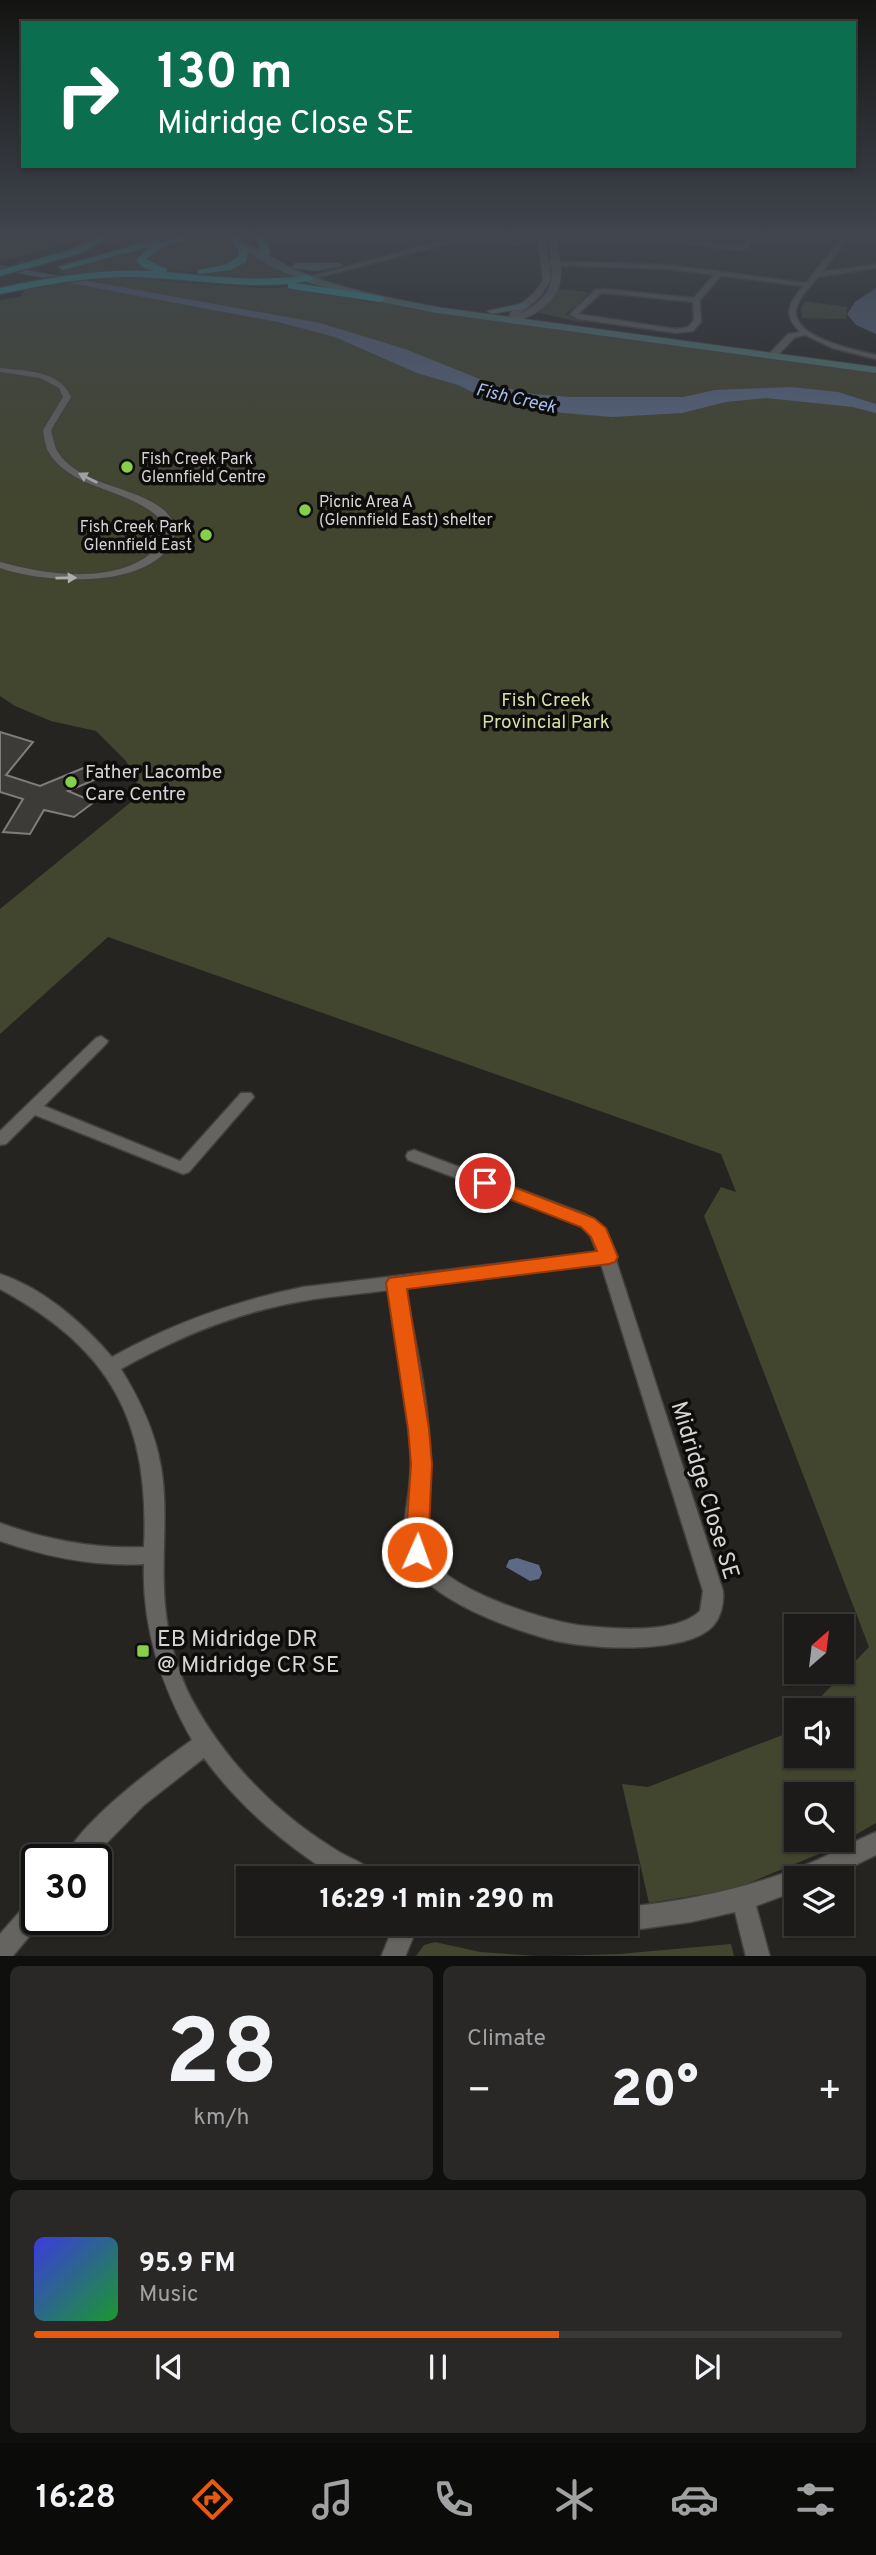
<!DOCTYPE html>
<meta charset="utf-8">
<style>
body{margin:0;font-family:Overpass,sans-serif;background:#292826;color:#f1f3f6;height:100vh;display:flex;flex-direction:column;font-size:26px;white-space:nowrap}
*{box-sizing:border-box;margin:0}
p{font-size:23px;color:#a0a1a2}
.icon{flex:none;width:38px;height:38px;fill:none;stroke:currentColor;stroke-width:2;stroke-linecap:round;stroke-linejoin:round}
.map{position:relative;height:1956px;overflow:hidden}
.side{display:flex;flex-direction:column;gap:10px;padding:10px;background:#0f0f0e;flex:1}
.side>*{flex:none}
.top-card{position:absolute;left:21px;top:21px;width:835px;height:147px;border-radius:0px;box-shadow:0 2px 5px #0004,0 0 0 2px #3a3938;background:#0b6e4f;color:#fff;overflow:hidden}
.needle{width:46px;rotate:28deg}
.buttons{position:absolute;left:784px;top:1614px;display:grid;gap:14px}
.buttons a{display:grid;place-items:center;width:70px;height:70px;border-radius:0px;background:#1c1b19;box-shadow:0 2px 5px #0004,0 0 0 2px #3a3938;font-size:35px}
.speed{position:absolute;left:21px;top:1844px;display:flex;gap:14px;font-size:35px;font-weight:700;text-align:center}
.speed>*{display:grid;place-content:center;width:91px;height:91px;border-radius:50%;background:#1c1b19;box-shadow:0 2px 5px #0004,0 0 0 2px #3a3938;line-height:1}
.speed .limit{border:4px solid #111;border-radius:10px;background:#fff;color:#111}
.pin{position:absolute;display:grid;place-items:center;width:60px;height:60px;color:#fff;margin:-30px;border:4px solid #fff;border-radius:50%;box-shadow:0 2px 7px #0007}
.me{position:absolute;width:77px;margin:-38px;rotate:2deg;stroke-linejoin:round;filter:drop-shadow(0 0 5px #0008)}
.turn{display:flex;align-items:center;gap:24px;height:147px;padding:0 21px;font-size:32px}
.turn .icon{width:91px;height:91px;stroke-width:2.5}
.turn b{display:block;font-size:49px;line-height:60px}
.big{font-size:52px;font-weight:800;line-height:1.1}
.side .card{flex:1;display:flex;flex-direction:column;justify-content:center;gap:10px;min-width:0;padding:0 24px;border-radius:10px;background:#292826}
.side .dial{align-items:center;gap:0}
.dial b{font-size:91px;line-height:1}
.song{display:flex;align-items:center;gap:21px}
.cover{width:84px;height:84px;border-radius:10px;background:linear-gradient(135deg,hsl(240 70% 55%),hsl(130 70% 35%))}
.played{height:7px;border-radius:4px;background:linear-gradient(90deg,#ea580c 65%,#3a3938 65%)}
.keys{display:flex;justify-content:space-around;direction:ltr}
.heat{display:flex;justify-content:space-between;align-items:center;font-size:38px;direction:ltr}
.side .tiles{flex:1;display:grid;gap:10px;grid-template-columns:1fr 1fr}
.card:last-child{grid-column:span 2}
.trip{position:absolute;left:236px;top:1866px;width:402px;height:70px;border-radius:0px;background:#1c1b19;box-shadow:0 2px 5px #0004,0 0 0 2px #3a3938;font-weight:800;line-height:70px;text-align:center}
.menu{display:flex;height:112px;justify-content:space-around;align-items:center;background:#0b0b0a;color:#a0a1a2}
.menu .icon{width:49px;height:49px}
.menu .on{color:#ea580c}
.menu b{font-size:32px;color:#f1f3f6}
.map>svg:first-child{display:block}
.green{fill:#42462e;fill-rule:evenodd}
.water{fill:#5c6a86}
.building{fill:#3c3b37;stroke:#7e7d79;stroke-width:2}
.lines{fill:none;stroke-linecap:round;stroke-linejoin:round}
.minor-casing{stroke:#42413e;stroke-width:3}
.tertiary-casing{stroke:#42413e;stroke-width:2}
.secondary-casing{stroke:#42413e;stroke-width:2}
.motorway-casing{stroke:#42413e;stroke-width:3}
.minor{fill:#656460;fill-rule:evenodd}
.tertiary{fill:#656460;fill-rule:evenodd}
.secondary{fill:#527e79;fill-rule:evenodd}
.motorway{fill:#26bab3;fill-rule:evenodd}
.oneway{fill:#aeadab}
.route{fill:#ea580c;stroke:#983908;stroke-width:2}
.poi-dot{fill:#86cf4b;stroke:#0e0d0c;stroke-width:2.5}
.labels{text-anchor:middle;stroke-width:7;stroke-linejoin:round;paint-order:stroke}
.far-poi-label{font-size:16px;fill:#d6d5d3;stroke:#0e0d0c;text-anchor:start}
.far-water-label{font-size:18px;font-style:italic;fill:#a5bff1;stroke:#0e0d0c}
.park-label{font-size:19px;fill:#d5dfa5;stroke:#0e0d0c}
.poi-label{font-size:19px;fill:#d6d5d3;stroke:#0e0d0c;text-anchor:start}
.near-street-label{font-size:23px;fill:#d6d5d3;stroke:#0e0d0c}
.near-poi-label{font-size:23px;fill:#d6d5d3;stroke:#0e0d0c;text-anchor:start}
</style>
<div class="map">
<svg width="876" height="1957" viewBox="0 0 876 1957">
<rect width="100%" height="100%" fill="#252421"/>
<!-- green -->
<path class="green" d="M0,237H79L78,240L0,262Z
M192,237H224L236,249L237,259C213,278 172,273 146,263L145,257L168,244Z
M157,245L139,254L136,261L142,266L159,272L112,271L68,275L58,272Z
M247,252L292,274C264,287 224,278 195,275L228,268Z
M95,276H136L163,281L260,288L291,287L400,306L876,372V1823L831,1849L734,1889L649,1903L622,1784L648,1787L785,1734L796,1722V1755H842V1710H808L869,1647L704,1216L721,1187L736,1192L721,1154L108,937L0,1034V909L142,793L126,761L96,731L51,721L15,706L0,696V300L20,297L25,290ZM796,1794H842V1839H796Z
M559,289L589,292L579,304L566,314L585,323L539,313L538,310Z
M805,301L847,307L846,319L802,318L801,308Z
M435,1942L480,1952L537,1956H416L424,1945Z
M731,1944L734,1956H551L619,1954Z"/>
<!-- water -->
<path class="water" d="M0,265L320,323L405,349L497,386L533,394L570,397H683L715,390L791,387L838,392L876,404V413L853,407L766,398L726,402L682,413L612,417L563,413L485,398L458,385L417,373L335,337L278,322L0,270Z
M876,288V334L856,325L847,314L855,302Z
M517,1558L539,1565L542,1573L539,1579L530,1581L506,1567L509,1560Z"/>
<!-- building -->
<path class="building" d="M0,732L33,742L6,775L40,786L86,767L101,777L68,791L94,802L74,817L44,810L30,834L3,832L23,799L0,792Z"/>
<g class="lines">
<defs>
<path id="minor" d="M455,237H463L454,242L309,280L305,278Z
M519,237H657L739,246L743,245L750,237H756L747,248L739,250L642,239L523,240L519,243L520,246L512,244V242Z
M843,237H849L822,272L876,264V268L818,277C810,287 795,301 796,314C799,339 856,350 876,355V359L832,348L805,335L794,338L775,358H769V354L788,334L800,332C782,314 789,304 803,286L721,276L700,300L701,322L693,331L676,333L578,319L570,314L595,290L604,289L694,298L714,275L669,269L545,265L542,263L545,261L669,265L806,283ZM604,293L693,302L694,320L688,327L676,329L578,314L600,294Z
M0,368C25,371 60,370 71,397L51,430C53,437 54,445 57,451C80,487 135,485 165,511C170,516 174,523 178,529C175,535 172,543 168,549C136,589 43,583 0,568V562C47,575 119,586 157,548C162,543 165,535 168,529C141,487 72,494 48,451C45,445 44,436 43,430L63,397L59,388L40,378L0,372Z
M101,1036L108,1041L106,1044L44,1106L180,1161L241,1093H251L254,1097L189,1172L183,1174L35,1115L6,1144L0,1145V1131L96,1038Z
M414,1150L585,1214C613,1229 602,1237 617,1257L616,1260L723,1591C724,1603 721,1617 713,1626C685,1656 585,1649 548,1639C508,1628 433,1601 411,1563C399,1542 406,1512 409,1490C417,1423 400,1355 389,1290C360,1294 331,1296 303,1301C238,1312 178,1337 121,1369C140,1400 155,1431 161,1467C168,1508 162,1549 164,1590C165,1626 175,1666 191,1698C217,1747 254,1789 297,1823C311,1834 326,1844 341,1853C350,1858 362,1862 369,1869C372,1871 373,1874 374,1878C364,1878 352,1880 342,1878C331,1876 318,1865 309,1859C268,1830 233,1798 204,1758L144,1805L90,1860H64C78,1823 158,1764 192,1740C161,1685 142,1628 144,1564C94,1567 47,1557 0,1541V1523C47,1540 94,1549 144,1547C150,1421 111,1349 0,1289V1274C43,1288 83,1323 112,1357C173,1323 235,1301 303,1287L597,1252L588,1230L573,1222L408,1160L406,1156L408,1152ZM601,1264L703,1591L700,1611C676,1634 617,1629 586,1626C549,1623 442,1589 427,1552C418,1528 431,1487 430,1462C430,1403 416,1345 405,1288Z
M876,1832V1855L829,1878H796V1891L756,1906L770,1957H746L735,1912L691,1922L626,1931L618,1927L616,1923H626V1907C686,1901 743,1889 798,1868C825,1858 850,1843 876,1832Z
M37,1897V1920H43L12,1957H0V1934L29,1901Z
M395,1923H419L405,1957H381Z"/>
<path id="tertiary" d="M537,237H545L551,280L540,297L520,314C560,292 553,276 548,237H556C562,272 569,292 534,314C526,318 518,323 509,323L510,313L534,293L543,280Z"/>
<path id="secondary" d="M229,237C242,236 279,263 296,270C341,289 389,298 437,307L876,367V373L437,313C368,299 283,287 229,237Z
M295,263H339L343,266L315,271L292,268Z
M523,303L528,306L526,308L492,314L487,311Z"/>
<path id="motorway" d="M99,237H111L78,254L0,276V270L70,250Z
M179,237H194L161,248L146,259L167,269V272C215,277 261,282 309,275L314,278L313,280L295,283L380,296L385,299L380,302L292,289L288,288V284C236,288 185,278 133,277C88,276 44,285 0,294V288C51,277 102,268 154,271L142,267L136,260L149,247L63,270L58,267L153,240L162,242Z
M228,237H238L248,250L246,262L231,270L198,274V270L224,265L237,258L239,252Z
M256,237H266L270,254H262Z"/>
</defs>
<!-- minor casing -->
<use href="#minor" class="minor-casing"/>
<!-- tertiary casing -->
<use href="#tertiary" class="tertiary-casing"/>
<!-- secondary casing -->
<use href="#secondary" class="secondary-casing"/>
<!-- motorway casing -->
<use href="#motorway" class="motorway-casing"/>
<!-- minor -->
<use href="#minor" class="minor"/>
<!-- tertiary -->
<use href="#tertiary" class="tertiary"/>
<!-- secondary -->
<use href="#secondary" class="secondary"/>
<!-- motorway -->
<use href="#motorway" class="motorway"/>
</g>
<!-- one-way arrows -->
<defs><path id="oneway-solid" d="M-6-.8H1V-3.2L6.5 0L1 3.2V.8H-6Z" transform="scale(1.75)"/></defs>
<g class="oneway">
<use href="#oneway-solid" transform="translate(88 478) rotate(-153)"/>
<use href="#oneway-solid" transform="translate(66 578) rotate(-1)"/>
</g>
<!-- sky -->
<linearGradient id="sky" x2="0" y2="1"><stop stop-color="#141412"/><stop offset="0.46" stop-color="#40454e"/><stop offset="1" stop-color="#40454e" stop-opacity="0"/></linearGradient>
<rect width="876" height="511" fill="url(#sky)"/>
<!-- route -->
<path class="route" d="M485,1176L594,1218L606,1228L618,1257L615,1262L609,1264L407,1289L429,1429L432,1464L428,1552L425,1559L417,1562L409,1559L405,1552L411,1464L408,1429L386,1283L389,1278L597,1251L591,1237L581,1227L478,1187L475,1183L478,1178Z"/>
<!-- markers -->
<g class="poi-dot">
<circle cx="127" cy="467" r="7"/>
<circle cx="305" cy="510" r="7"/>
<circle cx="206" cy="535" r="7"/>
<circle cx="71" cy="782" r="7"/>
<rect x="136" y="1644" width="14" height="14" rx="3.5"/>
</g>
<g class="labels">
<!-- far-poi labels -->
<g class="far-poi-label">
<text x="141" y="464">Fish Creek Park<tspan x="141" dy="18">Glennfield Centre</tspan></text>
<text x="319" y="507">Picnic Area A<tspan x="319" dy="18">(Glennfield East) shelter</tspan></text>
<text x="192" y="532" text-anchor="end">Fish Creek Park<tspan x="192" dy="18">Glennfield East</tspan></text>
</g>
<!-- far-water labels -->
<g class="far-water-label">
<text transform="translate(516 398) rotate(13)" y="6">Fish Creek</text>
</g>
<!-- park labels -->
<g class="park-label">
<text x="546" y="706">Fish Creek<tspan x="546" dy="22">Provincial Park</tspan></text>
</g>
<!-- poi labels -->
<g class="poi-label">
<text x="85" y="778">Father Lacombe<tspan x="85" dy="22">Care Centre</tspan></text>
</g>
<!-- near-street labels -->
<g class="near-street-label">
<text transform="translate(706 1490) rotate(73)" y="8">Midridge Close SE</text>
</g>
<!-- near-poi labels -->
<g class="near-poi-label">
<text x="157" y="1646">EB Midridge DR<tspan x="157" dy="26">@ Midridge CR SE</tspan></text>
</g>
</g>
</svg>
<div class="buttons">
<a><svg class="needle" viewBox="-14 -14 28 28"><path d="M0-13l5 13h-10z" fill="#e53935"/><path d="M0 13l5-13h-10z" fill="#a0a1a2"/></svg></a>
<a><svg class="icon" aria-label="sound" viewBox="0 0 24 24"><path d="M4 9h4l5-4v14l-5-4H4zM17 9q2 3 0 6"/></svg></a>
<a><svg class="icon" aria-label="search" viewBox="0 0 24 24"><circle cx="10" cy="10" r="6"/><path d="M15 15l6 6"/></svg></a>
<a><svg class="icon" aria-label="layers" viewBox="0 0 24 24"><path d="M12 4l9 5-9 5-9-5zM3 14l9 5 9-5"/></svg></a>
</div>
<div class="speed"><div class="limit">30</div></div>
<div class="pin" style="left:485px;top:1183px;background:#d93025"><svg class="icon" aria-label="arrive" viewBox="0 0 24 24"><path d="M6 21V4h12l-3 4 3 4H6"/></svg></div>
<svg class="me" style="left:417px;top:1552px" viewBox="-20 -20 40 40"><circle r="17" fill="#ea580c" stroke="#fff" stroke-width="3"/><path d="M0-11L8 9 0 5-8 9z" fill="#fff"/></svg>
<div class="trip">16:29 · 1 min · 290 m</div>
<div class="top-card">
<div class="turn"><svg class="icon" aria-label="right" viewBox="0 0 24 24"><path d="M7 20v-9h11M14 6l5 5-5 5"/></svg><div><b>130 m</b>Midridge Close SE</div></div>
</div>
</div>
<section class="side">
<div class="tiles">
<div class="card dial"><b>28</b><p>km/h</p></div>
<div class="card"><p>Climate</p>
<div class="heat"><a>−</a><b class="big">20°</b><a>+</a></div>
</div>
<div class="card">
<div class="song"><i class="cover"></i><div><b>95.9 FM</b><p>Music</p></div></div>
<div class="played"></div>
<div class="keys"><svg class="icon" aria-label="previous" viewBox="0 0 24 24"><path d="M18 5L8 12l10 7zM5 5v14"/></svg><svg class="icon" aria-label="pause" viewBox="0 0 24 24"><path d="M8 5v14M16 5v14"/></svg><svg class="icon" aria-label="next" viewBox="0 0 24 24"><path d="M6 5l10 7-10 7zM19 5v14"/></svg></div>
</div>
</div>
</section>
<nav class="menu">
<b>16:28</b>
<svg class="icon on" aria-label="directions" viewBox="0 0 24 24"><path d="M12 3l9 9-9 9-9-9zM9 14v-3h6M13 9l2 2-2 2"/></svg>
<svg class="icon" aria-label="music" viewBox="0 0 24 24"><path d="M9 18V5l10-2v13"/><circle cx="6" cy="18" r="3"/><circle cx="16" cy="16" r="3"/></svg>
<svg class="icon" aria-label="phone" viewBox="0 0 24 24"><path d="M5 4h4l2 5-3 2q2 4 5 5l2-3 5 2v4C11 20 4 13 5 4z"/></svg>
<svg class="icon" aria-label="climate" viewBox="0 0 24 24"><path d="M12 3v18M4 7l16 10M4 17L20 7"/></svg>
<svg class="icon" aria-label="car" viewBox="0 0 24 24"><path d="M5 17H2v-5l4-1 3-4h7l3 4 3 1v5h-3M9 17h6M6 11h13"/><circle cx="7" cy="17" r="2"/><circle cx="17" cy="17" r="2"/></svg>
<svg class="icon" aria-label="filters" viewBox="0 0 24 24"><path d="M4 7h16M4 17h16"/><circle cx="9" cy="7" r="2"/><circle cx="15" cy="17" r="2"/></svg>
</nav>
